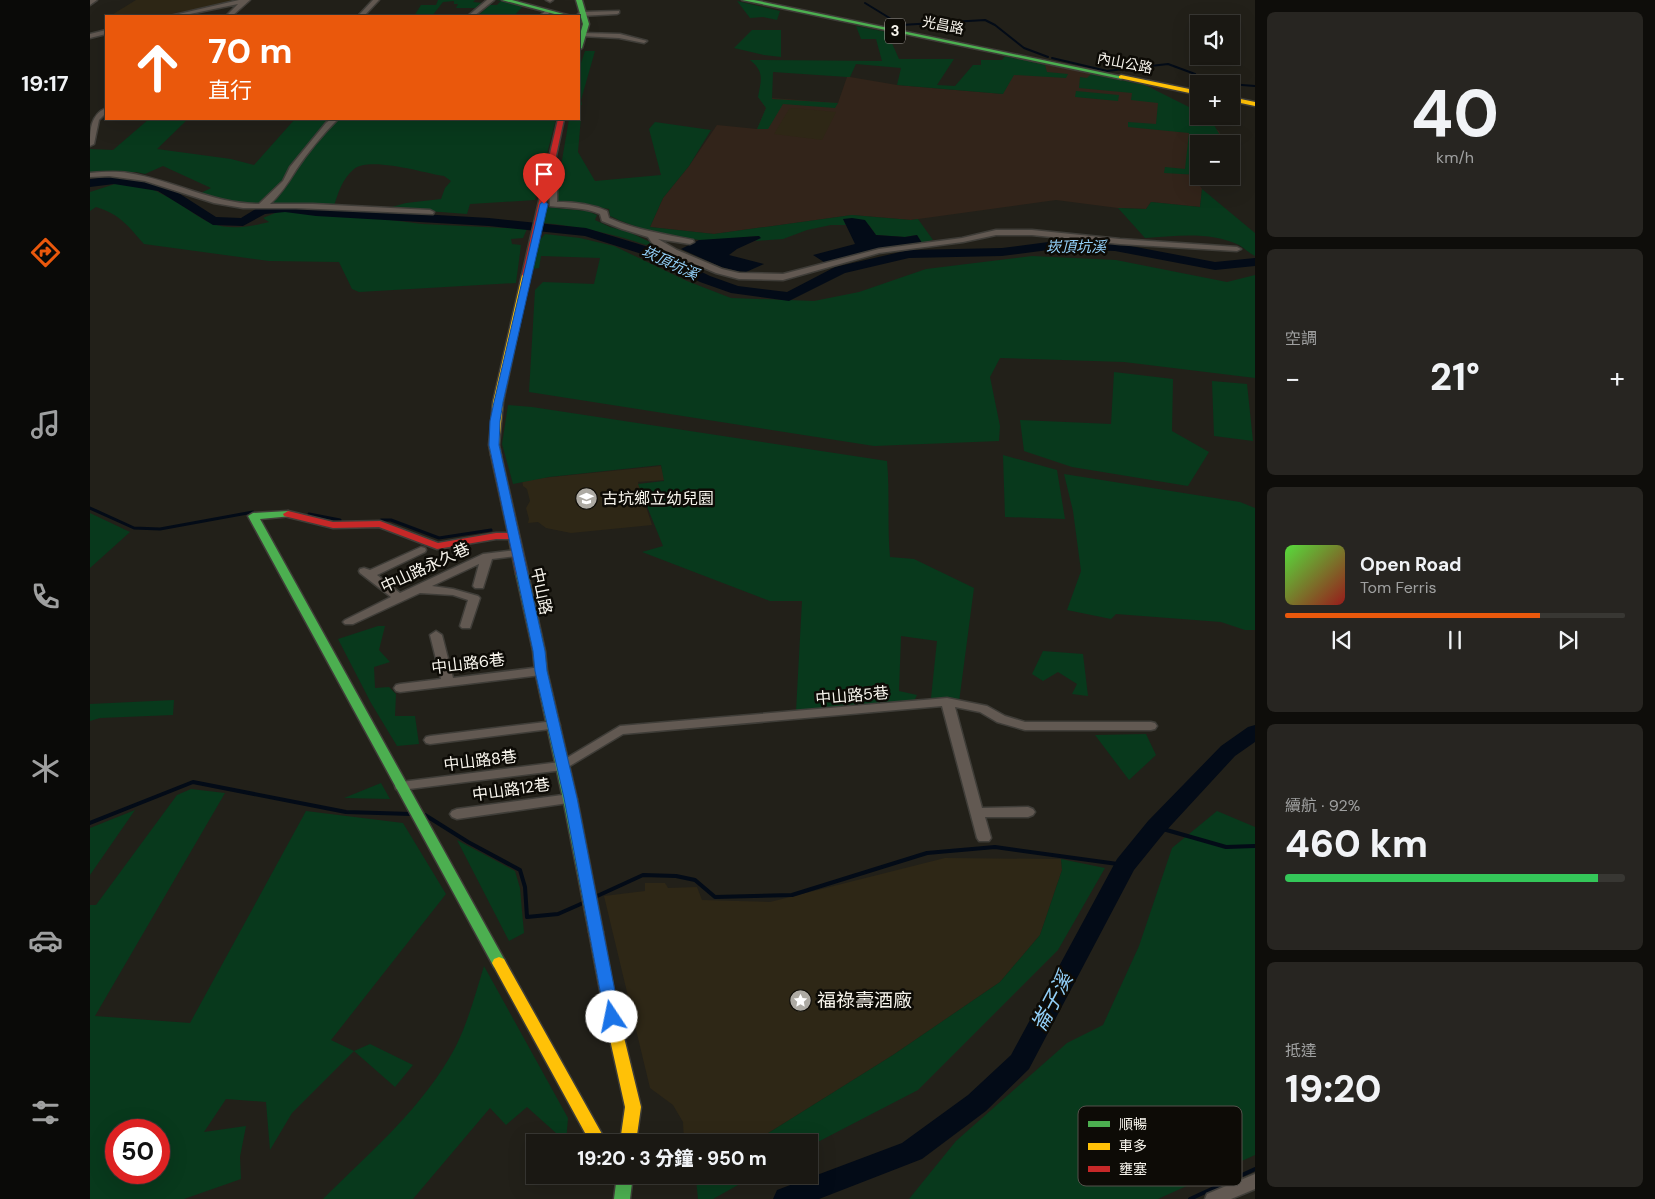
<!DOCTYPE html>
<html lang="zh-TW">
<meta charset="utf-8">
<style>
body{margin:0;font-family:"DM Sans","Noto Sans TC",sans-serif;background:#272521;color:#f1f3f6;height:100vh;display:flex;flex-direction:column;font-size:19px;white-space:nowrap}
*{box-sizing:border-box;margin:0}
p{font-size:16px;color:#9fa0a0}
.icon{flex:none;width:28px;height:28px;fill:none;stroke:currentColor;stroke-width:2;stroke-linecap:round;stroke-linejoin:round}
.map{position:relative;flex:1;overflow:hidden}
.panel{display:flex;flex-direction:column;gap:12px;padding:12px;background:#0e0d0a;width:400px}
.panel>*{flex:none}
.top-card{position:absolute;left:15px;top:15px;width:475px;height:105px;border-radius:0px;box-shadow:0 5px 20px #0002,0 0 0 1px #383733;background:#ea580c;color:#fff;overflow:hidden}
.controls{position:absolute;left:1100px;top:15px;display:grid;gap:10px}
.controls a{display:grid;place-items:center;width:50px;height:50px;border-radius:0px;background:#1a1813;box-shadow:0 5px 20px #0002,0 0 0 1px #383733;font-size:25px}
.speed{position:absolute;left:15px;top:1119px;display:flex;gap:10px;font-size:25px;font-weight:700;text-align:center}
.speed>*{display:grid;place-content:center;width:65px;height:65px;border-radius:50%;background:#1a1813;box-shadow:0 5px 20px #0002,0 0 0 1px #383733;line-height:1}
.speed .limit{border:8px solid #d22;background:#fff;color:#111}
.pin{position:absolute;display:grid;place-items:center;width:42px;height:42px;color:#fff;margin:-51px -21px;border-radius:50% 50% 50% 0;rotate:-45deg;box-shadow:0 0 5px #0007}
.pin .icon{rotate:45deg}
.me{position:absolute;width:55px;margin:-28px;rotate:349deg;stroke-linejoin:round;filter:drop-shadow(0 0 4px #0008)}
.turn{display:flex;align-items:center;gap:18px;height:105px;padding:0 20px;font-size:22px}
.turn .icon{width:65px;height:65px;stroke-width:2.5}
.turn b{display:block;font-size:35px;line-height:42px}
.big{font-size:38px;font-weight:800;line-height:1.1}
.panel .tile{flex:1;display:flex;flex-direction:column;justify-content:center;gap:8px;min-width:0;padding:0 18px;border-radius:8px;background:#272521}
.panel .dial{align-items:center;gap:0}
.dial b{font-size:65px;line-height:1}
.song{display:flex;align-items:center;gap:15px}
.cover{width:60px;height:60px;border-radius:8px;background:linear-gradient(135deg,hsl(110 70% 55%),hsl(0 70% 35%))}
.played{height:5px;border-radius:2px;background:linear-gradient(90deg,#ea580c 75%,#383733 75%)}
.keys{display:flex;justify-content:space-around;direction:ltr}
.heat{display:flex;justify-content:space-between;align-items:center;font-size:28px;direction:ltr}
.charge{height:8px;border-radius:4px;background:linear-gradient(90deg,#34c759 92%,#383733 0)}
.trip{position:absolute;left:436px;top:1134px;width:292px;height:50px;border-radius:0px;background:#1a1813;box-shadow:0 5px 20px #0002,0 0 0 1px #383733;font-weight:800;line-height:50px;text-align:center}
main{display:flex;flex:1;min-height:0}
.tabs{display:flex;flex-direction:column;width:90px;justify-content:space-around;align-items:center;background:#0a0a08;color:#9fa0a0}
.tabs .icon{width:35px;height:35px}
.tabs .current{color:#ea580c}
.tabs b{font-size:22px;color:#f1f3f6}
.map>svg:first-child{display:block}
.commercial{fill:#32241a}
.built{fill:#2e2716}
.green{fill:#08391c;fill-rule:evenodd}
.water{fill:#030b17}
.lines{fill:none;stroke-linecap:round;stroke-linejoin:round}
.stream-far2{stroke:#030b17;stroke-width:2}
.stream-far1{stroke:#030b17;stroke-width:3}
.stream{stroke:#030b17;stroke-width:4}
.river{fill:#030b17;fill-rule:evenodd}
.street-casing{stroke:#3f3d38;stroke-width:3}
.fast-casing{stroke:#3f3d38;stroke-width:3}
.slow-casing{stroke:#3f3d38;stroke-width:3}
.jam-casing{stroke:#3f3d38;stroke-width:3}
.street{fill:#625952;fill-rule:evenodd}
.fast{fill:#4caf50;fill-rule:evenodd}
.slow{fill:#ffc107;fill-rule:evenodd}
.jam{fill:#c62828;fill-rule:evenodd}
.route{fill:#1a73e8;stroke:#114b97}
.labels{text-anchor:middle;stroke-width:5;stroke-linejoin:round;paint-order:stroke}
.far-street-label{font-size:14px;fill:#f8f5ed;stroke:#0d0b06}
.shield{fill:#0d0b06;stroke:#b2afa8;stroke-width:1}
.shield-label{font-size:15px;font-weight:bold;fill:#f8f5ed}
.far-water-label{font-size:15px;font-style:italic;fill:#93d0f9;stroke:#0d0b06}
.poi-label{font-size:16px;fill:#f8f5ed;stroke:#0d0b06;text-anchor:start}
.street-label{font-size:16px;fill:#f8f5ed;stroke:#0d0b06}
.near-poi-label{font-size:19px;fill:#f8f5ed;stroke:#0d0b06;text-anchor:start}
.near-water-label{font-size:21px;font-style:italic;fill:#93d0f9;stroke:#0d0b06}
.key{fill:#0d0b06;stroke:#54514b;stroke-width:1}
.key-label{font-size:14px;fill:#f8f5ed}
</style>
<main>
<nav class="tabs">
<b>19:17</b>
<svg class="icon current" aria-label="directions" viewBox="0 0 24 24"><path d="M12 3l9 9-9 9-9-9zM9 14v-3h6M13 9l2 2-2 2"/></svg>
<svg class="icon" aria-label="music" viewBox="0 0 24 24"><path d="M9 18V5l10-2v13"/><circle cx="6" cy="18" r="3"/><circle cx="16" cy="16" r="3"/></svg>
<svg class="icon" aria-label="phone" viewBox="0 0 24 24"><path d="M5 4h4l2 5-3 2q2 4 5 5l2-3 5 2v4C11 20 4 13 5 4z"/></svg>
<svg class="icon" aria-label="climate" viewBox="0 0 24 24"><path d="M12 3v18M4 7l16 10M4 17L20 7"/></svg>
<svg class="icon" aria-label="car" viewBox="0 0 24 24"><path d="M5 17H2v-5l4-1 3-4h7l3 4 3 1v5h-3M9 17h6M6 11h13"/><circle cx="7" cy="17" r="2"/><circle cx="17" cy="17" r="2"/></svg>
<svg class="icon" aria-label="filters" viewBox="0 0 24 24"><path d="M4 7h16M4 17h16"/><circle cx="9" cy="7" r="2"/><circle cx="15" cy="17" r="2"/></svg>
</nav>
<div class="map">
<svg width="1165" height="1199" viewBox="0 0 1165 1199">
<rect width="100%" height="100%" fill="#222019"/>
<!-- commercial -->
<path class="commercial" d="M915,56L1057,85L1129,131L1135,144H1109V176L1106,180L1112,189L1110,207L1061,202L1056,209L1028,208L966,200L821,220L762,215L624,234L560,227L573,198L599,166L627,125L667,129L676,108L668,97L748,103L757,77H760L807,85L913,94L905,60H912Z"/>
<!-- built -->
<path class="built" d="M46,0H148L77,16H20Z
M703,108L746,112L732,140L684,134L699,109Z
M571,466L575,480L548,482L562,525L481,533L456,528L448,522L438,523L439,519L436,508L440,501L437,489L433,486L432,480Z
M855,858L971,859L972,870L950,935L910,982L803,1055L664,1142H594L593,1122L583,1105L560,1088L514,896L555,891V883H575L578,888L607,887L612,900L680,902Z"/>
<!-- green -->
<path class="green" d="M348,0H385L383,2L393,3L388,8H366L368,4H364V1L353,2L342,16H324L331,5H346Z
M407,0H410L433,6L425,15L436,16H387L400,5H407L411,1Z
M647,1L690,11L687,20L673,17L660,18Z
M766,26L797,32L809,59H864L847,85L865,86L883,65H891V60H912L915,56L955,65L957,72L978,74L976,78L924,75L913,94L807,85L811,68L766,64L760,77H757L683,72L682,99L748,103L745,108L693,104L678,129H667L676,108L668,97C671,80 675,72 660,60L792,61L786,39H771Z
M662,30H691V57L674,55L644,48Z
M495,51H505L491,100L492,105H489V69Z
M1001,74L1055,85L1109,112V116L1120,118L1135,144H1109V175L1074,173L1075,167L1095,169L1099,133L1038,127V122L1066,124L1068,103L1041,100L1042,93L989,88L990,77L997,78Z
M986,91L1029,95L1028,101L985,97Z
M489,117H491L488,152L505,181L571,175L559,129L565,122L621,130L599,166L573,198L560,227L624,234L762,215L821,220L828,219L843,240L832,243L827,235L815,237L786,235L779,225L753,219L756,225H741L717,230L693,239L665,241L670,238L669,236C652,237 626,242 610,240C579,236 549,230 520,216L519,209L465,201L479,119H489Z
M59,119H98L67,149L141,159L164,165L205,119H466L445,200L380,204L377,214L298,208L316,203L351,199L355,188L361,181L354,176C334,173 280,156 264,169C252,179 248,193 244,206C199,205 152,209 111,193L121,188L73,166L55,174L46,172L0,173V149L23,150Z
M28,183C40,185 55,186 66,191C116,215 116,238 179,222L173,218L190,211L269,216L332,224L437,229L433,238L421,239L422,244L431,245L426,283L269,292L262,289L249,262L179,261L54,244C37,225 31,215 6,207L0,211V192Z
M1112,189L1165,233V256C1159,253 1154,248 1149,245C1120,231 1085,236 1055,238L1028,208L1056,209L1061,202L1110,207Z
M455,207L497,211L507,215L505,220L520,227L539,232L562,243L556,245C524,234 488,226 453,223Z
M455,234L490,238L524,246L597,281L641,298L724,301L769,292L836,269L942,256L1026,260L1137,282L1165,275V378L1034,362L910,358L900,377L910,426L909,441L784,446L439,392L445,290L453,282L504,284L510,258L451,256L449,268L442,269L448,242Z
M1024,372L1083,379L1082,431L1119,452L1098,486L982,467L934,451L930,420L1021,424Z
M1122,381L1157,384L1163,441L1124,436Z
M418,405L442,407L797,461C800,493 797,525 800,557L824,559L884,588L869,702L841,698L847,641L811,636L809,691L827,695L824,701L706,711L712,601H680L552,552L573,546L548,484L574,481L571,465L459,477L423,484L412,444Z
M913,455L967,470L975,519L915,517Z
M974,474L1150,502L1165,508V630H1155L1131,622L1026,614L1021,619L977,610L991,571L983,511Z
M0,513L40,532L0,568Z
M288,626H295L289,650L300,662L284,667L285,688L299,687L306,694L305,716H325L329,744L307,746L281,703L248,639Z
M953,651L993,654L998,696L982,694L987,684L968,672L953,681L942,674Z
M84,700L83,715L10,718L0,721V704Z
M1056,734L1066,755L1039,780L1005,735Z
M291,783L300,799L254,798Z
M101,789L135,793L5,1016L100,1023L216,811L313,823L356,894L241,1040L264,1051L280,1044L323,1065L305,1087L264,1051L202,1113L180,1150L176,1102L136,1099L114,1132L156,1126L150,1157L151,1179L94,1199H0V905H6L87,795ZM26,1130H69V1172H26Z
M45,810L0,875V828Z
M1127,811L1165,827V1155L1068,1199H819L866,1141L977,1043L1013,1025L1049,946L1082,848Z
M367,840L425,871L430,888L434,933L419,941Z
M971,859L1015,868L968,950L828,1090L720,1146V1142H664L803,1055L910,982L950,935L972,870Z
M394,966L478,1118L476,1142L437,1107L416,1125L400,1108L323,1199H233C280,1152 335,1106 366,1046C378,1022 386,992 394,966Z
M612,1175H666L623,1199H608L606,1179Z"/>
<!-- water -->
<path class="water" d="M762,218L775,220L786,235L815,237L827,235L832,243L799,248L737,264L723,255L765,244L753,219Z
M669,236L671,238L647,249L639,255L674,264L656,272L647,271L631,267L591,249L609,240Z"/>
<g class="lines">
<!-- stream-far2 -->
<path class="stream-far2" d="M775,3L811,25L895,20L905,25L934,48L958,57
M962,58L1017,71L1078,64L1105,74
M1115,77L1139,84L1165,86"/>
<!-- stream-far1 -->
<path class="stream-far1" d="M0,508L44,528L70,529L163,512
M219,514L250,520
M291,520H301L349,538L401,530"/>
<!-- stream -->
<path class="stream" d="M335,815L378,842L430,870L435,887L437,917L468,914L493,903
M0,823L103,782L256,812L321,814
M1066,827L1136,847L1165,846
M505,897L553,875L586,876L605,880L625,897L702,895L837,853L905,847L1035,865
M1100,1199L1165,1169"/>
<!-- river -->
<path class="river" d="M24,176L76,185L126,217L151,218L167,208L195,204L226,208L399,218L496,228L565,249L620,276L648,286L697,292L745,267L819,250L912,248L966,241L1025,243L1125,262L1165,258V266L1125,270L1025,251L966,249L912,256L819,258L755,273L699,301L641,293L610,282L555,255L495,236L399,226L226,216L195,212L175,214L153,226L123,225L68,191L24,184L0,187V179Z
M1165,725V742L1145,756L1074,833L1044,870L939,1069L896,1111L832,1159L729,1199H683L687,1190L812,1143L878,1095L921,1055L1027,859L1058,821L1131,746L1158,727Z"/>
<defs>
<path id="street" d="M0,0H7L0,5Z
M149,0H160L142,16H136L148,4L90,16H80Z
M283,0H289L274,16H268Z
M397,0H404L384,16H378Z
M456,0H463L460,2Z
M456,10L461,11L456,16H450Z
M529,11V13L527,14L491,16L488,14L491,12Z
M16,30V34L0,38V34Z
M493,33L530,34L557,41L554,43L529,38L491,36L490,35Z
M16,108V113L9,120L4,144L0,146C0,131 0,115 16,108Z
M241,119H248C233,134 218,152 206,170C198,183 191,194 180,204H223L340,210L344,212L343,214L206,208H153L124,203L55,181L19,176L0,177V173C13,172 26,171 38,173C83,180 123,204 169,204L193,181L200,167L236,123Z
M455,183H461L467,190V202C484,202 501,204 517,211L519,218C546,230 574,234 603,240L604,242L600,244L568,239L587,250L632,269L649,273L693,274L789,249L872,238L906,230H942L1030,239L1147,247L1151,249L1147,251L1030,244L942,235H906L873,242L789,253L693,280L649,279L626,273L581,254L562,243L558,237L532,229L512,221L510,214C494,207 478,208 460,206L459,190L454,185Z
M331,547L335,548L336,550L335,552L287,575L310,593L393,554L427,550L432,553L427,556L402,559L393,588H385L383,586L389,564L342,586L363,589L388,596L390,598L380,628H372L370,626L378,600L363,595L330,593L263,624H255L253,622L255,620L301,597L270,573L269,571L270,569L274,568L280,570Z
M346,631L352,635L363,678L451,667L457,671L451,675L310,692L306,691L304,688L306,685L310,684L351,679L340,635Z
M857,698L897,706L915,716L935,722H1061L1065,723L1067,726L1065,729L1061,730H935L907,722L890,712L865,707L892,808L938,807L943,809L945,812L943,815L938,817H895L901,838L899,841H889L887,838L852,706L533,734L473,770L311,790L306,789L305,786L306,783L311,782L470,762L530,726Z
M464,721L468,722L470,725L468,728L340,744L336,743L334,740L336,737L340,736Z
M480,794L485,796L487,799L485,802L367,819L362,817L360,814L362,811L367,809Z
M1165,1174V1189L1141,1199H1115L1117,1194Z"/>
<path id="fast" d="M412,0H422L481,16H472Z
M486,0H492L499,24L492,48L489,50V38L493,24Z
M652,0H664L1034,77L1031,79Z
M198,511L203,514L202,516L170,519L414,959L416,963L414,967L409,969L404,967L158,516L163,513Z
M432,571L438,574L455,651L457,671L487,799L513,932L511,936L506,937L501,936L499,932L473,799L445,671L443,651L426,574Z
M527,1175H543L540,1199H524Z"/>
<path id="slow" d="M1031,75L1109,91V95L1029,78V76Z
M1141,97L1165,102V106L1141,101Z
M436,272L440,275L413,402L409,445L411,455L406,458L401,455L399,445L403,402L432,275Z
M506,927L511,928L513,932L529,1017L551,1107L546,1142H530L535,1107L515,1017L499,932L501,928Z
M409,957L414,959L512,1134L517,1137L519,1142H500L402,963L404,959Z"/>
<path id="jam" d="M468,119H474L440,275L436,278L432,275Z
M406,452L411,455L438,574L436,576H428L426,574L419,539H406L347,549L289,527L243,528L194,516L193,514L198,511L243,522L290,521L348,543L406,533H418L401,455Z"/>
</defs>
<!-- street casing -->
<use href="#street" class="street-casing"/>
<!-- fast casing -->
<use href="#fast" class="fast-casing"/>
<!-- slow casing -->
<use href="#slow" class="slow-casing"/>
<!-- jam casing -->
<use href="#jam" class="jam-casing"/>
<!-- street -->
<use href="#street" class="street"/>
<!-- fast -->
<use href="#fast" class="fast"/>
<!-- slow -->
<use href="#slow" class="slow"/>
<!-- jam -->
<use href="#jam" class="jam"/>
</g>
<!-- route -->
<path class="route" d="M454,201L458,204L413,402L410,421L409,445L455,651L457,671L487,798L530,1017L528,1021L522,1023L517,1021L515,1017L474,798L445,671L443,651L399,445L400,421L404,402L450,204Z"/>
<!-- icons -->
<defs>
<symbol id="school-disc" viewBox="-11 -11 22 22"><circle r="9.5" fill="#adaaa3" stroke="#0d0b06"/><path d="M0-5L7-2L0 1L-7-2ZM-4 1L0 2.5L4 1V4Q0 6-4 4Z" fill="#fff"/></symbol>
<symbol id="sight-disc" viewBox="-11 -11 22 22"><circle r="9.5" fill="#adaaa3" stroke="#0d0b06"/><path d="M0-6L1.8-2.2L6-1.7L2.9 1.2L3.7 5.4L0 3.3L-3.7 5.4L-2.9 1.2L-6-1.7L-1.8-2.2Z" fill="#fff"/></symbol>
</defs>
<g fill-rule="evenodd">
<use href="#school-disc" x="484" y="486" width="25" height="25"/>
<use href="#sight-disc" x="698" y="988" width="25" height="25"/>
</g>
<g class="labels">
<!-- far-street labels -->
<g class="far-street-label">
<text transform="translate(853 25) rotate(11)" y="5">光昌路</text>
<text transform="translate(1035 63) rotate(11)" y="5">內山公路</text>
</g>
<!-- shield labels -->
<rect class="shield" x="795" y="18.5" width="20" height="25" rx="4"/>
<g class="shield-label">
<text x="805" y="36">3</text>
</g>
<!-- far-water labels -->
<g class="far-water-label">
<text x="986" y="252">崁頂坑溪</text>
<text transform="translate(580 263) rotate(25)" y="5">崁頂坑溪</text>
</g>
<!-- poi labels -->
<g class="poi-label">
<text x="512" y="504">古坑鄉立幼兒園</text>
</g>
<!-- street labels -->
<g class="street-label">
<text transform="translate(335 567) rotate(-25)" y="6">中山路永久巷</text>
<text transform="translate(452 591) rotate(78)" y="6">中山路</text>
<text transform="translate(378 663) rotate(-7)" y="6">中山路6巷</text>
<text transform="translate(762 695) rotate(-5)" y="6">中山路5巷</text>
<text transform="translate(390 760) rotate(-7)" y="6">中山路8巷</text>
<text transform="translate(421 789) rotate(-8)" y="6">中山路12巷</text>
</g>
<!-- near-poi labels -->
<g class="near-poi-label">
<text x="727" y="1007">福祿壽酒廠</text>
</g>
<!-- near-water labels -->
<g class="near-water-label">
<text transform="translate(962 1002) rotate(-62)" y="7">崙子溪</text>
</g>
</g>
<!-- legend -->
<rect x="988" y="1106" width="164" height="80" rx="8" class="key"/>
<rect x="998" y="1121" width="22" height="6" fill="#4caf50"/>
<rect x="998" y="1143" width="22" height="7" fill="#ffc107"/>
<rect x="998" y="1166" width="22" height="6" fill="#c62828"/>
<g class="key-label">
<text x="1029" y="1129">順暢</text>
<text x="1029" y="1151">車多</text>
<text x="1029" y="1174">壅塞</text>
</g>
</svg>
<div class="controls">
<a><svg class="icon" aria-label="sound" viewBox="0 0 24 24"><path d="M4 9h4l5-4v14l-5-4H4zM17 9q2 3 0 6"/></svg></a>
<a>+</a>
<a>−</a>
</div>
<div class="speed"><div class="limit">50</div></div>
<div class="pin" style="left:454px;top:204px;background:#d93025"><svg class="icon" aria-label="arrive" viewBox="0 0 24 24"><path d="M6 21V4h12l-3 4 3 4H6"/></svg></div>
<svg class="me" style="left:522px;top:1017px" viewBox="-20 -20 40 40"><circle r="19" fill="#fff"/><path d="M0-13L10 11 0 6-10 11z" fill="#1a73e8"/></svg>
<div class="trip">19:20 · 3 分鐘 · 950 m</div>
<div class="top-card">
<div class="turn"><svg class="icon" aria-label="ahead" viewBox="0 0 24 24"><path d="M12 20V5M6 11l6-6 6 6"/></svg><div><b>70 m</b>直行</div></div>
</div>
</div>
<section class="panel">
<div class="tile dial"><b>40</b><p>km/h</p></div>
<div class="tile"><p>空調</p>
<div class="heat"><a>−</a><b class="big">21°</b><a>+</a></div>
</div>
<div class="tile">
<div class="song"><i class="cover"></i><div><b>Open Road</b><p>Tom Ferris</p></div></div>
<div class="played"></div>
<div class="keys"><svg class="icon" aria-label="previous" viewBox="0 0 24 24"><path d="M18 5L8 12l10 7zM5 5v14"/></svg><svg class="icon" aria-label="pause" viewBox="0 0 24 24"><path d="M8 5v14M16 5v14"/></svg><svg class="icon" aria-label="next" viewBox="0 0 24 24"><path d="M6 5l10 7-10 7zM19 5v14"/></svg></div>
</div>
<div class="tile"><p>續航 · 92%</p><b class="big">460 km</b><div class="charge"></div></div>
<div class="tile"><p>抵達</p><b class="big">19:20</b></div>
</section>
</main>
